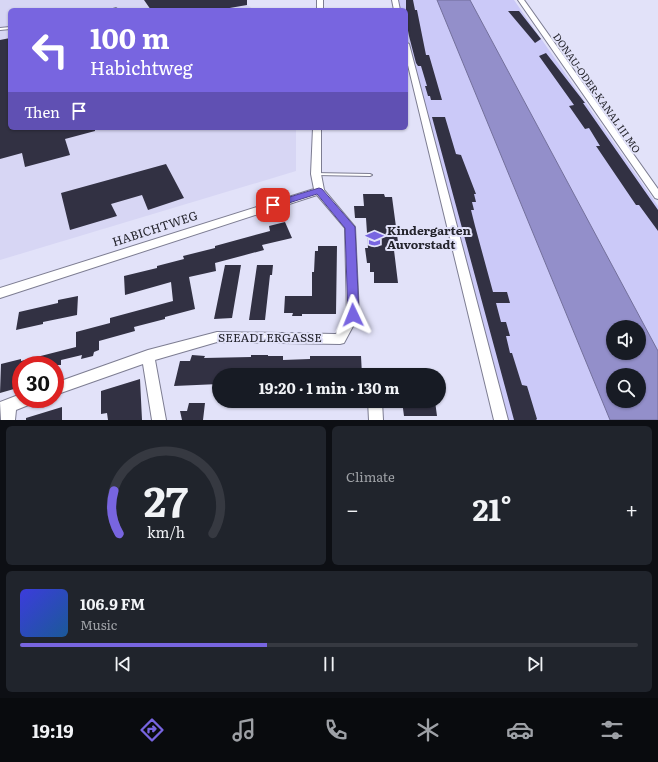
<!DOCTYPE html>
<meta charset="utf-8">
<style>
body{margin:0;font-family:Literata,serif;background:#20242c;color:#f1f3f6;height:100vh;display:flex;flex-direction:column;font-size:15px;white-space:nowrap}
*{box-sizing:border-box;margin:0}
p{font-size:13px;color:#9ea1a6}
.icon{flex:none;width:22px;height:22px;fill:none;stroke:currentColor;stroke-width:2;stroke-linecap:round;stroke-linejoin:round}
.map{position:relative;height:420px;overflow:hidden}
.details{display:flex;flex-direction:column;gap:6px;padding:6px;background:#0d0f14;flex:1}
.details>*{flex:none}
.guide{position:absolute;left:8px;top:8px;width:400px;height:122px;border-radius:6px;box-shadow:0 1px 3px #0004;background:#7865e0;color:#fff;overflow:hidden}
.controls{position:absolute;left:606px;top:320px;display:grid;gap:8px}
.controls a{display:grid;place-items:center;width:40px;height:40px;border-radius:50%;background:#171b24;box-shadow:0 1px 3px #0004;font-size:20px}
.speed{position:absolute;left:12px;top:356px;display:flex;gap:8px;font-size:20px;font-weight:700;text-align:center}
.speed>*{display:grid;place-content:center;width:52px;height:52px;border-radius:50%;background:#171b24;box-shadow:0 1px 3px #0004;line-height:1}
.speed .limit{border:6px solid #d22;background:#fff;color:#111}
.pin{position:absolute;display:grid;place-items:center;width:34px;height:34px;color:#fff;margin:-17px;border-radius:8px;box-shadow:0 2px 6px #0006}
.me{position:absolute;width:44px;margin:-22px;rotate:358deg;stroke-linejoin:round;filter:drop-shadow(0 0 3px #0008)}
.turn{display:flex;align-items:center;gap:14px;height:84px;padding:0 16px;font-size:18px}
.turn .icon{width:52px;height:52px;stroke-width:2.5}
.turn b{display:block;font-size:28px;line-height:34px}
.then{display:flex;align-items:center;height:38px;padding:0 16px;background:#0003;gap:8px;font-size:15px}
.big{font-size:30px;font-weight:700;line-height:1.1}
.details .card{flex:1;display:flex;flex-direction:column;justify-content:center;gap:6px;min-width:0;padding:0 14px;border-radius:6px;background:#20242c}
.details .dial{align-items:center;gap:0}
.dial svg{height:104px;overflow:visible;fill:none;stroke:#363941;stroke-width:7;stroke-linecap:round;text-anchor:middle}
.dial text{fill:#f1f3f6;stroke:none}
.song{display:flex;align-items:center;gap:12px}
.cover{width:48px;height:48px;border-radius:6px;background:linear-gradient(135deg,hsl(240 70% 55%),hsl(210 70% 35%))}
.played{height:4px;border-radius:2px;background:linear-gradient(90deg,#7865e0 40%,#363941 40%)}
.keys{display:flex;justify-content:space-around;direction:ltr}
.heat{display:flex;justify-content:space-between;align-items:center;font-size:22px;direction:ltr}
.details .tiles{flex:1;display:grid;gap:6px;grid-template-columns:1fr 1fr}
.card:last-child{grid-column:span 2}
.trip{position:absolute;left:212px;top:368px;width:234px;height:40px;border-radius:20px;background:#171b24;box-shadow:0 1px 3px #0004;font-weight:700;line-height:40px;text-align:center}
.tab-bar{display:flex;height:64px;justify-content:space-around;align-items:center;background:#090b0e;color:#9ea1a6}
.tab-bar .icon{width:28px;height:28px}
.tab-bar .selected{color:#7865e0}
.tab-bar b{font-size:18px;color:#f1f3f6}
.map>svg:first-child{display:block}
.built{fill:#d7d6f4}
.green{fill:#cbc9f8}
.water{fill:#938fca;stroke:#726f9b;fill-rule:evenodd}
.building{fill:#323143}
.lines{fill:none;stroke-linecap:round;stroke-linejoin:round}
.service-casing{stroke:#7d7d92;stroke-width:2}
.minor-casing{stroke:#7d7d92;stroke-width:2}
.service{fill:#fff;fill-rule:evenodd}
.minor{fill:#fff;fill-rule:evenodd}
.route{fill:#7865e0;stroke:#4e4292}
.labels{text-anchor:middle;stroke-width:4;stroke-linejoin:round;paint-order:stroke}
.far-street-label{font-size:10px;fill:#24242c;stroke:#e2e2f9}
.street-label{font-size:12px;fill:#24242c;stroke:#e2e2f9}
.poi-label{font-size:12px;font-weight:bold;fill:#24242c;stroke:#e2e2f9;text-anchor:start}
</style>
<div class="map">
<svg width="658" height="420" viewBox="0 0 658 420">
<rect width="100%" height="100%" fill="#e2e2f9"/>
<!-- built -->
<path class="built" d="M0,0H241L254,10H10V128H296V171L0,260Z"/>
<!-- green -->
<path class="green" d="M397,0H437L610,420H507L406,34V10H400Z
M470,0H514L658,206V351Z"/>
<!-- water -->
<path class="water" d="M437,0H470L658,351V420H610ZM613,327H639V353H613ZM613,375H639V401H613Z"/>
<!-- building -->
<path class="building" d="M144,0H247V5L218,10H151Z
M406,0H413L415,10H417L426,55H429L442,100H431L430,96H428L425,86H427L421,66H418L416,63L409,36L406,20Z
M508,11H519L541,39L535,43Z
M10,38V128H95V131L65,139L70,155L25,167L22,153L0,159V40Z
M546,53L585,103H583L658,210V231L639,205H636L617,177L596,146H600L589,128L585,129L569,106L574,105L539,56Z
M432,117H445L456,154L461,155L476,194H474L476,202H472L474,210H471L475,226L493,292H507L510,303H496L501,322H506L510,336H506L510,353H512L522,385L527,386L537,419L536,420H514Z
M166,164L184,198L148,210L142,195L111,204L117,216L70,230L61,193Z
M363,194H384L385,197H392L398,242H393L398,283H374V272H370V263H367L365,248H368L366,218H355L354,206H364Z
M285,222L292,238L262,245L264,250L215,263L216,271L189,277L195,309L165,317V319L134,327L135,331L99,341V350L94,352L93,356L81,359L82,355L61,360V365H21V387L0,393L1,364L21,359V361L76,347V332L110,323V318L173,301L171,282L125,295L124,276L157,268V266L184,259L183,256L215,248V246L270,231L269,226Z
M318,246H337L336,314H302V316H292L293,313H284L285,296H312V272H314L315,251H318Z
M225,265H241L232,318L214,319Z
M257,265H273L272,275H270L265,320H249Z
M78,296L77,315L43,322V324L16,330L19,312L58,303V300Z
M192,355L205,356L204,358L251,357V355H268V356H283V360L310,359V356H361L362,375H279L280,371H262L261,374H251L252,368H234L233,375H219V384L174,386L180,361H190Z
M140,379L142,420H108L107,413L101,414V391Z
M402,401H435L437,416H404Z
M189,403H205L203,420H182L180,411H187Z
M62,407V420H26V418Z"/>
<g class="lines">
<defs>
<path id="service" d="M116,8L117,9V10H110Z
M10,27V29L0,30V28Z
M314,173L370,174L372,175L370,176L316,175H314Z"/>
<path id="minor" d="M317,0H323V10H317Z
M392,0H398L400,10H394Z
M518,0H524L658,189V199L655,198Z
M406,42L409,44L508,420H494L406,57Z
M313,128H321V174L324,190L355,227L359,315L344,343L340,344L217,342L155,360L166,420H152L143,364L55,395V383L148,350L217,332L336,334L347,315L345,228L317,195L0,298V288L314,189L311,174Z
M21,394V399H33L31,404L16,410L15,420H1L0,402Z
M368,401H382L383,420H369Z"/>
</defs>
<!-- service casing -->
<use href="#service" class="service-casing"/>
<!-- minor casing -->
<use href="#minor" class="minor-casing"/>
<!-- service -->
<use href="#service" class="service"/>
<!-- minor -->
<use href="#minor" class="minor"/>
</g>
<!-- route -->
<path class="route" d="M319,188L322,189L355,227L359,315L357,318H349L348,315L345,228L317,194L273,208L269,205L270,203Z"/>
<!-- icons -->
<defs>
<symbol id="school-bare" viewBox="-9 -9 18 18"><path d="M0-5L7-2L0 1L-7-2ZM-4 1L0 2.5L4 1V4Q0 6-4 4Z" fill="#7865e0" stroke="#e2e2f9" stroke-width="2.5" paint-order="stroke"/></symbol>
</defs>
<g fill-rule="evenodd">
<use href="#school-bare" x="362" y="226" width="25" height="25"/>
</g>
<g class="labels">
<!-- far-street labels -->
<g class="far-street-label">
<text transform="translate(597 93) rotate(55)" y="4">DONAU-ODER-KANAL III MO</text>
</g>
<!-- street labels -->
<g class="street-label">
<text transform="translate(155 229) rotate(-18)" y="4">HABICHTWEG</text>
<text x="270" y="342">SEEADLERGASSE</text>
</g>
<!-- poi labels -->
<g class="poi-label">
<text x="387" y="235">Kindergarten<tspan x="387" dy="14">Auvorstadt</tspan></text>
</g>
</g>
</svg>
<div class="controls">
<a><svg class="icon" aria-label="sound" viewBox="0 0 24 24"><path d="M4 9h4l5-4v14l-5-4H4zM17 9q2 3 0 6"/></svg></a>
<a><svg class="icon" aria-label="search" viewBox="0 0 24 24"><circle cx="10" cy="10" r="6"/><path d="M15 15l6 6"/></svg></a>
</div>
<div class="speed"><div class="limit">30</div></div>
<div class="pin" style="left:273px;top:205px;background:#d93025"><svg class="icon" aria-label="arrive" viewBox="0 0 24 24"><path d="M6 21V4h12l-3 4 3 4H6"/></svg></div>
<svg class="me" style="left:353px;top:315px" viewBox="-20 -20 40 40"><path d="M0-17L14 15 0 8-14 15z" fill="#7865e0" stroke="#fff" stroke-width="4"/></svg>
<div class="trip">19:20 · 1 min · 130 m</div>
<div class="guide">
<div class="turn"><svg class="icon" aria-label="left" viewBox="0 0 24 24"><path d="M17 20v-9H6M10 6l-5 5 5 5"/></svg><div><b>100 m</b>Habichtweg</div></div>
<div class="then">Then<svg class="icon" aria-label="arrive" viewBox="0 0 24 24"><path d="M6 21V4h12l-3 4 3 4H6"/></svg></div>
</div>
</div>
<section class="details">
<div class="tiles">
<div class="card dial"><svg viewBox="0 0 100 80">
<path d="M14 69A42 42 0 1 1 86 69"/>
<path d="M14 69A42 42 0 0 1 10 36" stroke="#7865e0"/>
<text x="50" y="56" font-size="32" font-weight="700">27</text>
<text x="50" y="72" font-size="11">km/h</text>
</svg></div>
<div class="card"><p>Climate</p>
<div class="heat"><a>−</a><b class="big">21°</b><a>+</a></div>
</div>
<div class="card">
<div class="song"><i class="cover"></i><div><b>106.9 FM</b><p>Music</p></div></div>
<div class="played"></div>
<div class="keys"><svg class="icon" aria-label="previous" viewBox="0 0 24 24"><path d="M18 5L8 12l10 7zM5 5v14"/></svg><svg class="icon" aria-label="pause" viewBox="0 0 24 24"><path d="M8 5v14M16 5v14"/></svg><svg class="icon" aria-label="next" viewBox="0 0 24 24"><path d="M6 5l10 7-10 7zM19 5v14"/></svg></div>
</div>
</div>
</section>
<nav class="tab-bar">
<b>19:19</b>
<svg class="icon selected" aria-label="directions" viewBox="0 0 24 24"><path d="M12 3l9 9-9 9-9-9zM9 14v-3h6M13 9l2 2-2 2"/></svg>
<svg class="icon" aria-label="music" viewBox="0 0 24 24"><path d="M9 18V5l10-2v13"/><circle cx="6" cy="18" r="3"/><circle cx="16" cy="16" r="3"/></svg>
<svg class="icon" aria-label="phone" viewBox="0 0 24 24"><path d="M5 4h4l2 5-3 2q2 4 5 5l2-3 5 2v4C11 20 4 13 5 4z"/></svg>
<svg class="icon" aria-label="climate" viewBox="0 0 24 24"><path d="M12 3v18M4 7l16 10M4 17L20 7"/></svg>
<svg class="icon" aria-label="car" viewBox="0 0 24 24"><path d="M5 17H2v-5l4-1 3-4h7l3 4 3 1v5h-3M9 17h6M6 11h13"/><circle cx="7" cy="17" r="2"/><circle cx="17" cy="17" r="2"/></svg>
<svg class="icon" aria-label="filters" viewBox="0 0 24 24"><path d="M4 7h16M4 17h16"/><circle cx="9" cy="7" r="2"/><circle cx="15" cy="17" r="2"/></svg>
</nav>
